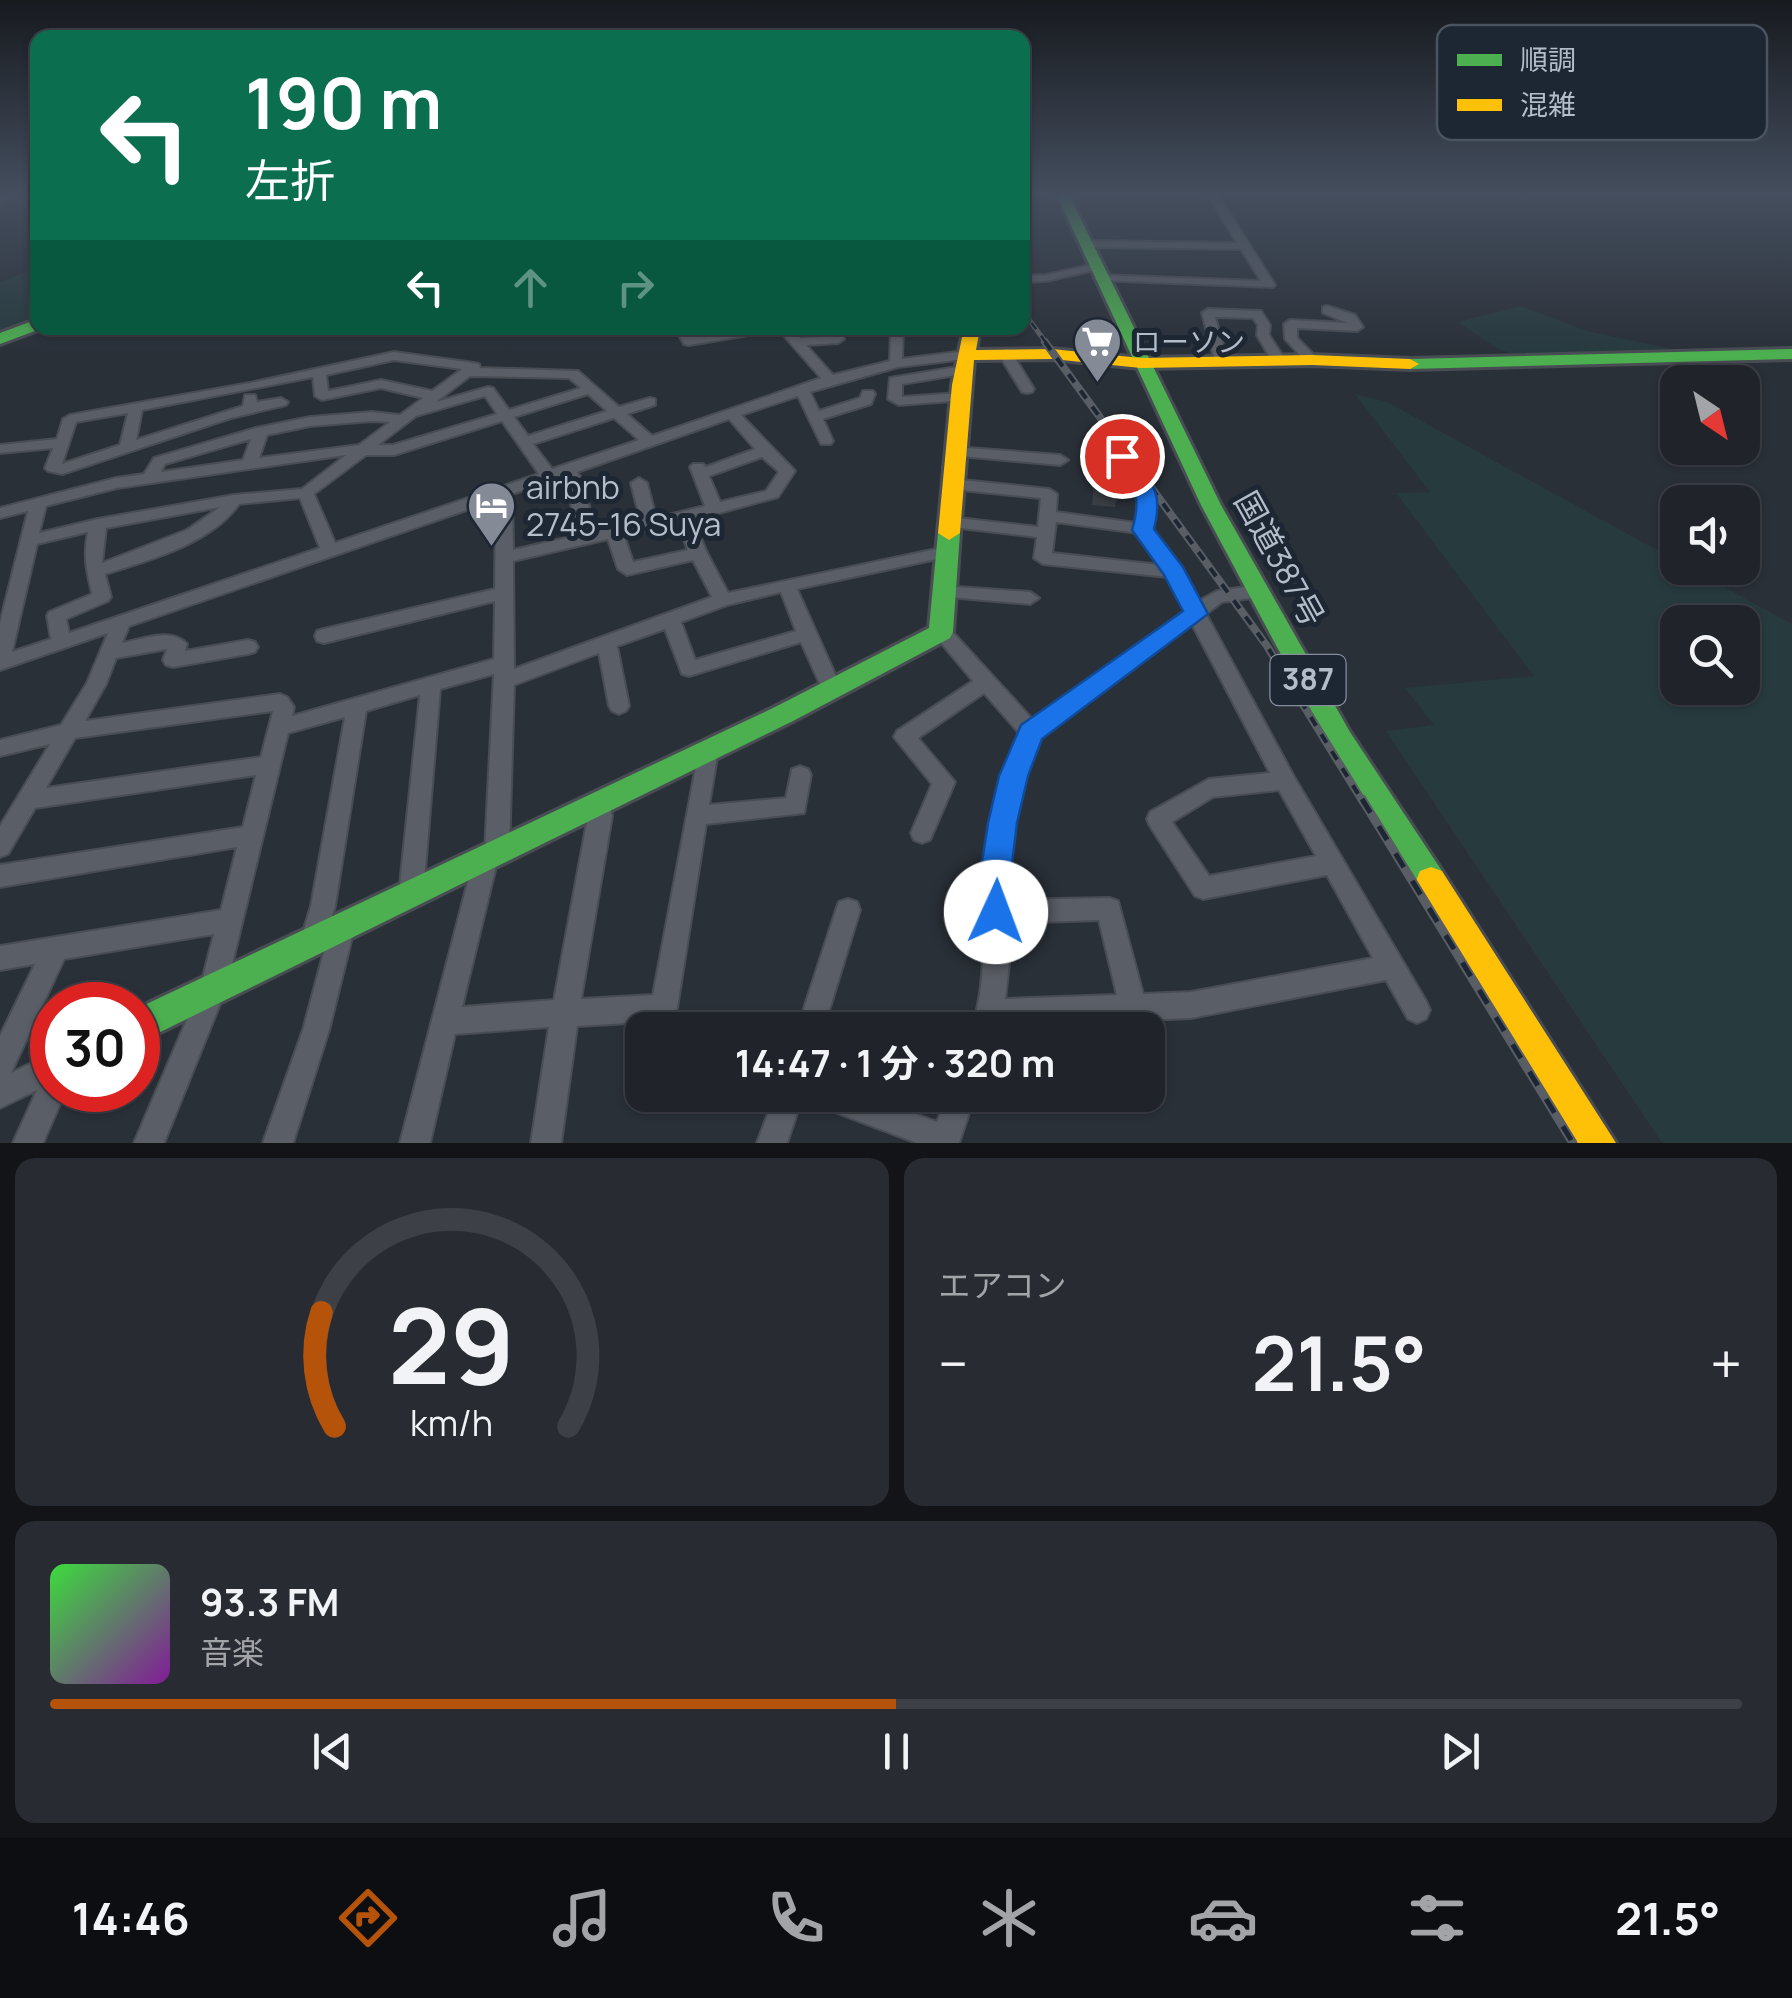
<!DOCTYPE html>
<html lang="ja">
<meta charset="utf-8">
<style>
body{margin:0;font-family:Manrope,"Noto Sans JP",sans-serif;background:#282c32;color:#f1f3f6;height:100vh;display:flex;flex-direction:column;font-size:38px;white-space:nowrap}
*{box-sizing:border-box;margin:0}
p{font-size:32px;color:#a2a4a8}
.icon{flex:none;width:55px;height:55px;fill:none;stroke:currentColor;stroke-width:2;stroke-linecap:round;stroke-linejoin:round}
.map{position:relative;height:1143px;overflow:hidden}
.side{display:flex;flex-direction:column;gap:15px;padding:15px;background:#121417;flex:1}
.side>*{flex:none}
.guide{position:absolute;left:30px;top:30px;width:1000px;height:305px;border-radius:20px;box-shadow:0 2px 8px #0004,0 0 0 2px #3d4147;background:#0b6e4f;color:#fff;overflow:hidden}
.needle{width:65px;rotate:145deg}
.fabs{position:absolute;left:1660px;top:365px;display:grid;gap:20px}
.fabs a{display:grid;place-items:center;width:100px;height:100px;border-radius:20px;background:#20242a;box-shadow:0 2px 8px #0004,0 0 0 2px #3d4147;font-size:50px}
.speed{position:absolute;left:30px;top:982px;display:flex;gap:20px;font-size:50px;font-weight:700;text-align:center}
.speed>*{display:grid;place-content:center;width:130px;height:130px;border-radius:50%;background:#20242a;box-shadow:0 2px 8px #0004,0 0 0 2px #3d4147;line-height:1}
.speed .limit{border:15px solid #d22;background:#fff;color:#111}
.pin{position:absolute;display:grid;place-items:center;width:85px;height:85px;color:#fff;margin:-42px;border:5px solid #fff;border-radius:50%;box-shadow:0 2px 10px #0007}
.me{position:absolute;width:110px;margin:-55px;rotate:2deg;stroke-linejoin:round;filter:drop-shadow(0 0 8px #0008)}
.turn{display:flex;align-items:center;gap:35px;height:210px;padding:0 50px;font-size:45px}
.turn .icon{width:130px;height:130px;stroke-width:2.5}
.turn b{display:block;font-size:70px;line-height:85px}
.lanes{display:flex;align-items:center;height:95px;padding:0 50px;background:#0003;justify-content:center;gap:50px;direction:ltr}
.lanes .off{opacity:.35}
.big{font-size:75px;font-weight:700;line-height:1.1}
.side .card{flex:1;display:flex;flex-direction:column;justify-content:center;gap:15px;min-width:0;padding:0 35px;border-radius:20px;background:#282c32}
.side .dial{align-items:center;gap:0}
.dial svg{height:260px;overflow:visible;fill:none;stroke:#3d4147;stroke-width:7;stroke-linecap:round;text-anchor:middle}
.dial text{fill:#f1f3f6;stroke:none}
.song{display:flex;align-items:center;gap:30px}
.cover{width:120px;height:120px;border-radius:15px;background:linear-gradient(135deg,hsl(120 70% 55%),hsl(290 70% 35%))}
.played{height:10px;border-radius:5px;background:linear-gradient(90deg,#b45309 50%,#3d4147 50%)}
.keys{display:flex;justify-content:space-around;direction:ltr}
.heat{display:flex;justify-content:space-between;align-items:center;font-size:55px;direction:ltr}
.side .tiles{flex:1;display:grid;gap:15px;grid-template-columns:1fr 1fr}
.card:last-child{grid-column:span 2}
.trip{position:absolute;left:625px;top:1012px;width:540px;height:100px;border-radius:20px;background:#20242a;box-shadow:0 2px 8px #0004,0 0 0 2px #3d4147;font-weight:700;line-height:100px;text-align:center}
.tab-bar{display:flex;height:160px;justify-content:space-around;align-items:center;background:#0d0e11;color:#a2a4a8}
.tab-bar .icon{width:70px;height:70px}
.tab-bar .current{color:#b45309}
.tab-bar b{font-size:45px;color:#f1f3f6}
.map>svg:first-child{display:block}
.green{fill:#273a3e;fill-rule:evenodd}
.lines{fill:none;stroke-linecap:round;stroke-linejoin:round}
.street-casing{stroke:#484c53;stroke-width:4}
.fast-casing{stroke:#484c53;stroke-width:6}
.slow-casing{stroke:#484c53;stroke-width:6}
.street{fill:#5a5e66;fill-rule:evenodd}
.fast{fill:#4caf50;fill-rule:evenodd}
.slow{fill:#ffc107;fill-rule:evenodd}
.rail-far2-casing{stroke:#595d64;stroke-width:5}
.rail-far1-casing{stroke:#595d64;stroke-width:8}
.rail-casing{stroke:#595d64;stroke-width:9}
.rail-far2{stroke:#1d2633;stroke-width:2.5;stroke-dasharray:8;stroke-linecap:butt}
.rail-far1{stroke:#1d2633;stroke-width:4;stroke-dasharray:10;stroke-linecap:butt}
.rail{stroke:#1d2633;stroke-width:5;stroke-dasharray:16;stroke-linecap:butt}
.wall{fill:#3a3f45}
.building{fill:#444950;stroke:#303338;stroke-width:2.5}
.route{fill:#1a73e8;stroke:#114b97;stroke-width:2.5}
.labels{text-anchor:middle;stroke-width:10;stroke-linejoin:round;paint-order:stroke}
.far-poi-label{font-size:28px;fill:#b4bcc9;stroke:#1d2633;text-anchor:start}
.shield{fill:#1d2633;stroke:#878f9c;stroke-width:2.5}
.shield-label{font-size:30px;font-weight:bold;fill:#b4bcc9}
.poi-label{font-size:32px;fill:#b4bcc9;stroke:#1d2633;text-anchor:start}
.street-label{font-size:32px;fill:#b4bcc9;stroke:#1d2633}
.key{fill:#1d2633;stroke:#4a5360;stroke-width:2.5}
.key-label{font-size:28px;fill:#b4bcc9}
</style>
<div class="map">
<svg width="1792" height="1143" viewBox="0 0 1792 1143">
<rect width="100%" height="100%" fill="#2a3038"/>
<!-- green -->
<path class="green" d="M37,268V319L0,334V282Z
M1521,306L1587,331L1685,352L1513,354L1498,349L1458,322Z
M1355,394L1387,402L1677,561L1678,568H1689L1792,624V1143H1662L1386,731L1434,725L1405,688L1534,676L1396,493L1430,492ZM1678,622H1742V688H1678Z"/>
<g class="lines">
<defs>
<path id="street" d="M11,193H27L0,203V197Z
M1207,193H1217L1275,285L1273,287L1096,280L1094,278L1100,275L1261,281L1241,249L1086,247L1081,244L1086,241L1237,243Z
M1095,264L1099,265V269L1046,281L1022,282V276L1046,275Z
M1327,306L1355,315L1363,327L1357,331L1297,328V338L1319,360L1317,363H1307L1285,339L1284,324L1290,320L1348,323L1323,313V307Z
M1208,309L1261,311L1270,325L1269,335L1286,361L1284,364H1274L1272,361L1257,335L1258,325L1253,318L1215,317L1228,362L1226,365H1216L1202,313Z
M675,328H687L693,337L753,328H790L800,338L843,336L844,339L838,343L806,345L833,375L890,361L891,328H903L902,359L965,351L972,355L965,359L898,367L810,392L819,411L860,398L863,391H873L875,394L871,404L823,419L833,441L831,444H821L798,396L741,415L795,471L778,497L693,520L707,553L728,593L946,547L952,548L955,552L952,556L946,557L797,589L842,690L839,695H825L801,642L689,676L682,674L665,629L617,646L629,706L626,711L619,714L612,711L609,706L599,653L514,685L509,852L505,859L494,861L496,866L462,1007L554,1000L592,795L600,793L608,795L612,816L581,999L653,995L700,745L707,743L714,745L718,751L709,805L786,798L792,769L800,766L808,769L811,775L804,813L706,824L677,1008L673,1017L664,1021L577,1026L561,1143H531L549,1027L455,1034L430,1143H400L472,866L470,859L474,852L485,850L494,674L440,689L423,894L420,902L411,905L402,902L399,894L420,695L366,711L335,906L322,950L313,954L304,950L300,942L311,906L345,717L288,733L226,989L164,1143H134L200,989L214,934L64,959L11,1073L52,1053V1090H66L43,1143H13L37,1090L0,1108V1036L35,964L0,970V946L221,910L237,847L0,887V865L243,827L256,775L35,808L8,854L0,857V826L50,744L0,756V740L61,725L87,683L108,633L0,670V623L28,511L0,518V508L116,478L144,474L154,458L256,428L310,417L372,412L400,415L423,398L381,388L322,400L315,396L313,377L142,410L136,440L243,406L245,395H255L257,402L281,398L288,402L286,405L231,418L62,474L48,471L45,468L53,448L0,453V445L57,439L63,419L70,415L250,383L394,352L474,363L479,364L480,368L578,371L619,407L650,398L655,399V405L627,414L652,436L821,378L779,330L689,345L684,344ZM394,360L462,369L432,391L381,380L328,391L326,375ZM470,376L569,378L581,388L509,410L493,388L488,387L436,402ZM588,394L607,411L528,436L514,417ZM485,396L497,414L393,445H378L416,416ZM128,413L120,445L62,464L76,422ZM614,418L639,440L552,469L533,444ZM729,419L755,449L706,467L703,464H693L690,467L705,506L656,518L647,483L639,478L631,483L641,522L595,531L583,481L577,472ZM372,421L390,422L359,445L259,458L267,435L310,426ZM502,421L539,474L335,543L314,494L366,455H394ZM251,439L243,460L161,472L165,464ZM346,455L302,489L234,495L98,519L39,533L46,506L117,488ZM762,457L779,472L766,491L720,502L709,476ZM564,476L579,535L513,550L512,494ZM300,498L320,548L69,633L66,619L108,601L111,597L105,574C149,560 211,544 239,504ZM496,500L495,589L324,629L317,631L315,636L317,641L324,643L495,601L494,659L292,716L294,707L287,697L280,694L85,721L106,684L116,658L167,649L163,660L166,665L173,667L248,654L255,652L258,647L255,642L248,640L185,651L187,644C172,627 143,639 122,643L129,626ZM220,507L187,530L102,563L106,528ZM678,523L688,550L633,562L624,536ZM88,532C83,557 87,571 92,594L49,612L47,616L51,639L12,652L37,544ZM608,539L618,569L627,575L693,560L712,597L514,669L513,561ZM781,592L796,631L695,660L681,622L727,605ZM273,711L261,757L46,788L75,738Z
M1005,349L1010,350L1034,389L1032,392L1027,393L1022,392L998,353Z
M963,366L970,370L968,373L902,384V397L960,393L965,394V400L899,405L888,399L890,378Z
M955,447L1060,455L1068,460L1060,465L950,455L947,452L950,449Z
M1123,451L1128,453C1147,479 1159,496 1151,529L1180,568L1199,601L1217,591L1259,585L1268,591L1259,597L1222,602L1206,614L1293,775L1426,1001L1430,1010L1426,1019L1417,1023L1408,1019L1386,980L1191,1018L999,1026L997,1030H971C988,982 982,933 983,884C985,831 1000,781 1020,734L984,693L918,738L955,782L930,840L922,843L914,840L911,833L932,784L894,737L897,731L973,681L932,632L934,627H948L1033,720L1185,611L1168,577L1043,564L1034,558L1037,537L943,526L941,522L943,518L949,517L1038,527L1041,498L952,489L944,484L952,479L1049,489L1057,494L1056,512L1136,523C1142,494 1131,479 1115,456ZM1056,522L1138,533L1160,565L1052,553ZM1192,624L1270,773L1209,779L1150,812L1147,819L1150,826L1195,896L1203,899L1327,875L1373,958L1191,992L1143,994L1118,901L1109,898L1008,900L1013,823L1024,776L1039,737ZM1279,790L1316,856L1209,876L1172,822L1213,797ZM1099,920L1117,995L1005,999L1010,955L1008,923Z
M943,586L1030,592L1039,598L1030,604L937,596L934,592Z
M848,899L857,902L860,910L823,1030H797L836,910L839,902Z
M342,917L351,921L354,929L329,1030L293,1143H263L303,1030L330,929L333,921Z
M775,1095H803L787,1143H757Z
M812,1095H865L937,1122L947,1095H975L959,1143H917L816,1105Z"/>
<path id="fast" d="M1022,193H1029L1022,197Z
M1056,193H1068L1221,505L1350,732L1442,871L1446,881L1442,891L1431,895L1420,891L1330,746L1201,505Z
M38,319V328H43L0,344V333Z
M1792,349V359L1410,369L1401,364L1410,359Z
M949,526L960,533L953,632L950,638L793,721L138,1043V1008L775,707L929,628L938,533Z"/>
<path id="slow" d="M964,328H980L976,350L1052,349L1141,358L1312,355L1410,359L1419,364L1410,369L1312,365L1141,368L1052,359L974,360L960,533L949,540L938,533L952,385Z
M1431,867L1442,871L1616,1143H1576L1420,891L1416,881L1420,871Z"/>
</defs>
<!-- street casing -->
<use href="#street" class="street-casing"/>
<!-- fast casing -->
<use href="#fast" class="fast-casing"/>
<!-- slow casing -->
<use href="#slow" class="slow-casing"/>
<!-- street -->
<use href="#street" class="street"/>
<!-- fast -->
<use href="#fast" class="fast"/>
<!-- slow -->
<use href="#slow" class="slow"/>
<defs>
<path id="rail-far2" d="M1022,310L1047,344"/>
<path id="rail-far1" d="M1045,342L1267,646L1363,802"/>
<path id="rail" d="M1362,799L1573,1143"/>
</defs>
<!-- rail-far2 casing -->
<use href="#rail-far2" class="rail-far2-casing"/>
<!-- rail-far1 casing -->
<use href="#rail-far1" class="rail-far1-casing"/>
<!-- rail casing -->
<use href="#rail" class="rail-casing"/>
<!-- rail-far2 -->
<use href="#rail-far2" class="rail-far2"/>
<!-- rail-far1 -->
<use href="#rail-far1" class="rail-far1"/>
<!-- rail -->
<use href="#rail" class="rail"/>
</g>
<!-- wall -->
<path class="wall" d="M1099,433L1136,444L1128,484H1119L1115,507L1092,505L1094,481L1093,473Z"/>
<!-- building -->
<path class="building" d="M1099,433H1130L1136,444L1122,443V466L1099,464V450L1103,451Z"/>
<!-- sky -->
<linearGradient id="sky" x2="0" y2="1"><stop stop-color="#171a1f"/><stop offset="0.55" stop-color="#444e5e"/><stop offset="1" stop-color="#444e5e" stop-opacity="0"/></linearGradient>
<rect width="1792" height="353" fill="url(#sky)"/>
<!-- route -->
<path class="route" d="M1122,450L1129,452C1151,482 1164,491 1154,529L1183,567L1208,614L1042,739L1028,776L1017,823L1010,881L1011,912L1007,923L996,927L984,923L980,912L979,881L988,823L999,776L1021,725L1183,611L1164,575L1132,530C1143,493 1133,486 1113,456Z"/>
<!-- icons -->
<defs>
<symbol id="supermarket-pin" viewBox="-11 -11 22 30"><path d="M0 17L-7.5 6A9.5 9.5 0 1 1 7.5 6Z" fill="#848b96" stroke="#1d2633"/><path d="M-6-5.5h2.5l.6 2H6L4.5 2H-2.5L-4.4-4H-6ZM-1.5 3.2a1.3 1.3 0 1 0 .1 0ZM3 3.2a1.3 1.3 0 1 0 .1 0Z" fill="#fff"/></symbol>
<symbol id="hotel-pin" viewBox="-11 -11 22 30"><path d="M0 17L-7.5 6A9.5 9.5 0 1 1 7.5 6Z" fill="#848b96" stroke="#1d2633"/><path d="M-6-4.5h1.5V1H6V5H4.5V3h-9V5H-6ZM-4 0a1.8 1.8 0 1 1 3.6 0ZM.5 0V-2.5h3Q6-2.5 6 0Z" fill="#fff"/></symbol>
</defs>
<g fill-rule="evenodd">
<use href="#supermarket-pin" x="1070" y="314" width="55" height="75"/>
<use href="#hotel-pin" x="464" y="478" width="55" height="75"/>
</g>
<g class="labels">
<!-- far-poi labels -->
<g class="far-poi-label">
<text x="1133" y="352">ローソン</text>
</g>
<!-- shield labels -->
<rect class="shield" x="1270.5" y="655" width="75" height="50" rx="8"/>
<g class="shield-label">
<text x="1308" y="690">387</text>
</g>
<!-- poi labels -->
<g class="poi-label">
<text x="526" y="499">airbnb<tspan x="526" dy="37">2745-16 Suya</tspan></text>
</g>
<!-- street labels -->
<g class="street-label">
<text transform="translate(1279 559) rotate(61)" y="11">国道387号</text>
</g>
</g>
<!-- legend -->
<rect x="1437" y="25" width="330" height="115" rx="15" class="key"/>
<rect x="1457" y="54" width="45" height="12" fill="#4caf50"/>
<rect x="1457" y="99" width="45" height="12" fill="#ffc107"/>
<g class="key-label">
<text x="1520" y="70">順調</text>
<text x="1520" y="115">混雑</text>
</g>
</svg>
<div class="fabs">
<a><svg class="needle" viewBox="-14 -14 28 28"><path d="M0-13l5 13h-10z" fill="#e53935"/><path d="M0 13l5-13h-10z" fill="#a2a4a8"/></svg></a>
<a><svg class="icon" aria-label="sound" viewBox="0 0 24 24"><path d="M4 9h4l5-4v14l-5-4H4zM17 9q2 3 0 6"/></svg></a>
<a><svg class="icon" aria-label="search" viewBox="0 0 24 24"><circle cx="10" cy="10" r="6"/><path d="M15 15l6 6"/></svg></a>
</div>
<div class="speed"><div class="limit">30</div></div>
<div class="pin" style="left:1122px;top:456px;background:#d93025"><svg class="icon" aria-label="arrive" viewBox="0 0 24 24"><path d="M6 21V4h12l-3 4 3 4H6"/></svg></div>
<svg class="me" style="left:996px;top:912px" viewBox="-20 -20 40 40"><circle r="19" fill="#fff"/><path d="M0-13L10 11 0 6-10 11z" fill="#1a73e8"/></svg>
<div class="trip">14:47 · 1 分 · 320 m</div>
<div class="guide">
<div class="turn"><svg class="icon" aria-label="left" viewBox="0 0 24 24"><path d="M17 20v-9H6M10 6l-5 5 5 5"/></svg><div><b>190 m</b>左折</div></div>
<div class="lanes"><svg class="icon" aria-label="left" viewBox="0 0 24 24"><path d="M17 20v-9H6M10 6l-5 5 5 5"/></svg><svg class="icon off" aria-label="ahead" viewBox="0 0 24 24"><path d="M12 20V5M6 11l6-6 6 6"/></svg><svg class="icon off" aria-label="right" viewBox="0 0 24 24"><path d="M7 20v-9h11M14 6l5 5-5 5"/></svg></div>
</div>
</div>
<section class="side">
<div class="tiles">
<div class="card dial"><svg viewBox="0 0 100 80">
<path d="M14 69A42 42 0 1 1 86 69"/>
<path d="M14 69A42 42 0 0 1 10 34" stroke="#b45309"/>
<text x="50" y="56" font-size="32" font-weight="700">29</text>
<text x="50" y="72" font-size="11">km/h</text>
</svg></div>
<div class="card"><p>エアコン</p>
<div class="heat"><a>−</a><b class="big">21.5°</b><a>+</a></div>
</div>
<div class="card">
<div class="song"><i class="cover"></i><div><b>93.3 FM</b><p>音楽</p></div></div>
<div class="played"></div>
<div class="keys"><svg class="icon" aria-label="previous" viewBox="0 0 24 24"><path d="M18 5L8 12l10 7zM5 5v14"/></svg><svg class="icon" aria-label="pause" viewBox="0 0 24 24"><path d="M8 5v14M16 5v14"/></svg><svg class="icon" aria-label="next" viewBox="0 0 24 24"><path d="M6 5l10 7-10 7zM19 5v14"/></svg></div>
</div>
</div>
</section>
<nav class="tab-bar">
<b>14:46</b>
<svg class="icon current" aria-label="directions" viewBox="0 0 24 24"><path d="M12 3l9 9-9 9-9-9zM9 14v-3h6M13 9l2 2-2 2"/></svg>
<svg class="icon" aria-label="music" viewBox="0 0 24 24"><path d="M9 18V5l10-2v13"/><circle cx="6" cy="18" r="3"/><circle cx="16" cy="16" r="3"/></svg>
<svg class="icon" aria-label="phone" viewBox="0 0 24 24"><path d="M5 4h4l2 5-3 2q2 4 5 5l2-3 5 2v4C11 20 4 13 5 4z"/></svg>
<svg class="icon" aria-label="climate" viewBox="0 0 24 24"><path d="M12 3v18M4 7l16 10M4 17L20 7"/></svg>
<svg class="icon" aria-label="car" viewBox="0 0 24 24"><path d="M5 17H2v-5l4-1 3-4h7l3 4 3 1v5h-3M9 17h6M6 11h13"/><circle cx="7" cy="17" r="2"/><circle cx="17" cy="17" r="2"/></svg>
<svg class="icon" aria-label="filters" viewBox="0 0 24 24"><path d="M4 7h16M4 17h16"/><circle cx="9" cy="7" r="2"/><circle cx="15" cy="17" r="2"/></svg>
<b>21.5°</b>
</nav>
